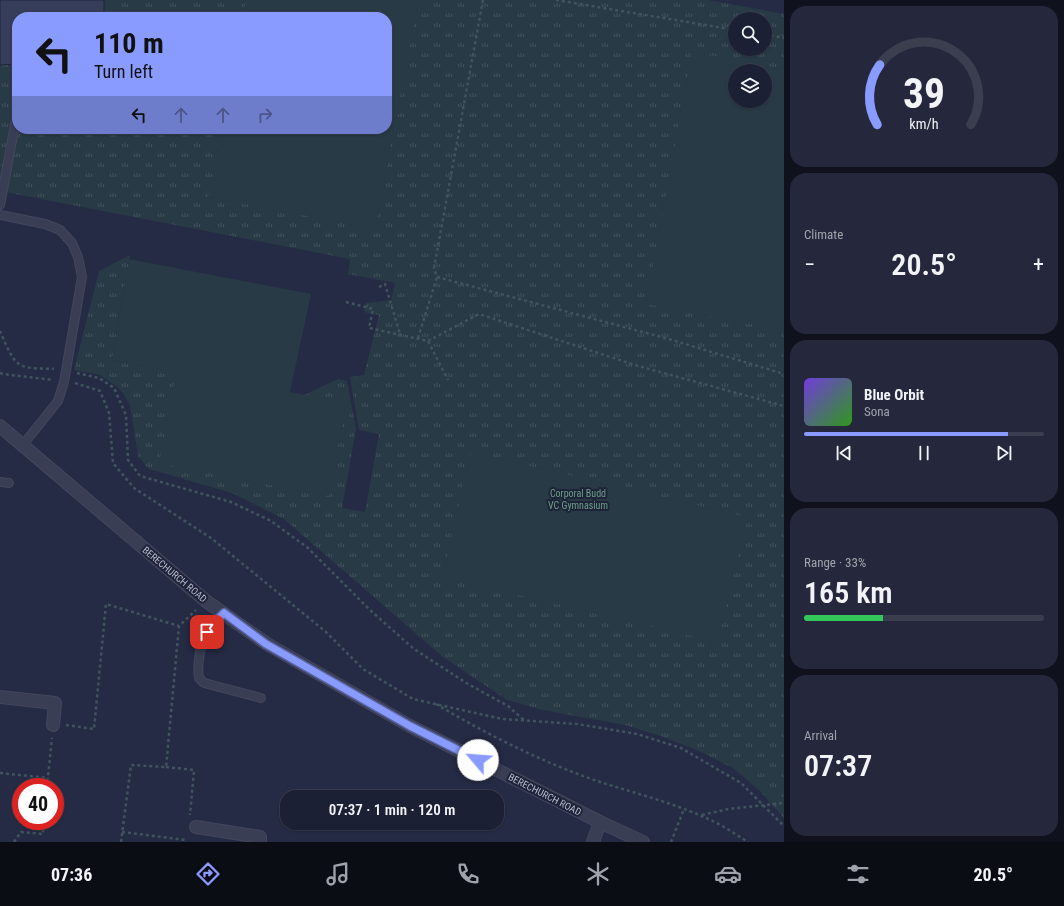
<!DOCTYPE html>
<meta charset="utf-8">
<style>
body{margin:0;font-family:"Roboto Condensed",sans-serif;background:#25283c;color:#f1f3f6;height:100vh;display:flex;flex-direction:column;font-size:15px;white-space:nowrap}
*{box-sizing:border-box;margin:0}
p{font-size:13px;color:#a0a3ac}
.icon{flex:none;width:22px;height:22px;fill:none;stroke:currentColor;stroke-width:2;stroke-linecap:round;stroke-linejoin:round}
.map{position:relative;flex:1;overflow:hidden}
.details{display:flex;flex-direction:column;gap:6px;padding:6px;background:#0f121d;width:280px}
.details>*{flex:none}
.top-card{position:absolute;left:12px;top:12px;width:380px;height:122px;border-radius:16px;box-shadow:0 1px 3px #0004,0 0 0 1px #3a3e4f;background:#8a9bff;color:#111;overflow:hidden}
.buttons{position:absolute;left:728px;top:12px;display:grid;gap:8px}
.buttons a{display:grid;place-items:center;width:44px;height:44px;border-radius:50%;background:#1c2034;box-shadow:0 1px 3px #0004,0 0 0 1px #3a3e4f;font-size:20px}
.speed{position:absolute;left:12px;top:778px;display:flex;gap:8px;font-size:20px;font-weight:700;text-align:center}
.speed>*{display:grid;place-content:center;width:52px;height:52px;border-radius:50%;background:#1c2034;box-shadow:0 1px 3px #0004,0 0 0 1px #3a3e4f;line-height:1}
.speed .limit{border:6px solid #d22;background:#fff;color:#111}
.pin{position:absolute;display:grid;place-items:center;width:34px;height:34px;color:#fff;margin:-17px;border-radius:8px;box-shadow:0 2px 6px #0006}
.me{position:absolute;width:44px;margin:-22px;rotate:297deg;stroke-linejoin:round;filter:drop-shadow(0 0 3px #0008)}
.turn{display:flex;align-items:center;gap:14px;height:84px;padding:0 16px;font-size:18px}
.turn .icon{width:52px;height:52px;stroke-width:2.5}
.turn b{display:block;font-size:28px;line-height:34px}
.lanes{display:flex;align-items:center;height:38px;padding:0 16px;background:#0003;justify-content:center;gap:20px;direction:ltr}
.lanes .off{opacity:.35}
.big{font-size:30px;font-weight:600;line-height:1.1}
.details .widget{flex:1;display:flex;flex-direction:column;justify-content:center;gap:6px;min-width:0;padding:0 14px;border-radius:16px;background:#25283c}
.details .dial{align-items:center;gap:0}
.dial svg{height:104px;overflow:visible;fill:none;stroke:#3a3e4f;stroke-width:7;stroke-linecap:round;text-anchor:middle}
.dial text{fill:#f1f3f6;stroke:none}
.song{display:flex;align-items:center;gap:12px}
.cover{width:48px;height:48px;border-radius:6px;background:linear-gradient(135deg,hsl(260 70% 55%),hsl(110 70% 35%))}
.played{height:4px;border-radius:2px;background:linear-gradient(90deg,#8a9bff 85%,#3a3e4f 85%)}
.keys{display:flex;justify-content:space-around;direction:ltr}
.heat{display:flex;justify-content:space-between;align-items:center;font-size:22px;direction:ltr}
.charge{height:6px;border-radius:3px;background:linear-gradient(90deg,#34c759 33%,#3a3e4f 0)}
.trip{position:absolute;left:280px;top:790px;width:224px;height:40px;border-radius:16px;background:#1c2034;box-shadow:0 1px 3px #0004,0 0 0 1px #3a3e4f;font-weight:600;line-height:40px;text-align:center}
.menu{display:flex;height:64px;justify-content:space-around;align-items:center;background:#0b0d15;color:#a0a3ac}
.menu .icon{width:28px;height:28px}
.menu .selected{color:#8a9bff}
.menu b{font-size:18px;color:#f1f3f6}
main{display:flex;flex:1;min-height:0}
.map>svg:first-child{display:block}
.park{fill:url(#park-tufts);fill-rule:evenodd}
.garden{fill:#273a45;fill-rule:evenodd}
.building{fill:#363d5b;stroke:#20253b}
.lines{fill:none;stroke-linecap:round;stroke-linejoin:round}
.service-casing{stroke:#43475d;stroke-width:10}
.minor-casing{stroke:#43475d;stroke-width:14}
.tertiary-casing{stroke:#43475d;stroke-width:14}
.path{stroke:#40545d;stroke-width:2.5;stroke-dasharray:3 3;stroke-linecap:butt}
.service{stroke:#393e54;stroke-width:8}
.minor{stroke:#393e54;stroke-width:12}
.tertiary{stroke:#393e54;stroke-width:12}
.route-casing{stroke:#5a65a6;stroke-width:10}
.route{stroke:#8a9bff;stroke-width:7}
.labels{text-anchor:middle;stroke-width:4;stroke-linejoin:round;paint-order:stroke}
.park-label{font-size:10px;fill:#6ca085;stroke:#1e2339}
.street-label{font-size:10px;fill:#b7bacd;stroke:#1e2339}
</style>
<main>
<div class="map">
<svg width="784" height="842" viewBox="0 0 784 842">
<defs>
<pattern id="park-tufts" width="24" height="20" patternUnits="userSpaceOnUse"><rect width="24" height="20" fill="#273a45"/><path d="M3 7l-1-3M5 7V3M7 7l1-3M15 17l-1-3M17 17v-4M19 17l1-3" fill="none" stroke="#44545f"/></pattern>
</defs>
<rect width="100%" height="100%" fill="#252b45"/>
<!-- park -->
<path class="park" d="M0,0H708L784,14V818L760,791L733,768L699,751L664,737L625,725L543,710L507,700L443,657L284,519L232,493L149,469L138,456L130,405L123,393L116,386L100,375L74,370L99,271L130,255L112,360L346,403L304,395L338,379L347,381L356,429L342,508L365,512L379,434L359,430L350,377L364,375L379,315L364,312L366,303L391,300L395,283L348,274L350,259L0,191ZM17,17H387V129H17ZM735,19H765V49H735ZM735,71H765V101H735Z"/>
<!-- garden -->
<path class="garden" d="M246,0L418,1L375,229L208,197L221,129H387V17H243Z
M692,52L784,69V330L646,304ZM735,71H765V101H735Z
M129,259L311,294L290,392L346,403L329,496L159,464L176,372L112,360Z
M471,452L747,517L718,642L442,577Z"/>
<!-- building -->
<path class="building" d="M0,0H104V17H17V64L0,65Z"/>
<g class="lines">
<defs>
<path id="service" d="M0,205L17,114
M0,215L45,224L60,230L72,243L78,257L82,277L64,382L58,401L22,446
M0,482L9,483
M224,613C209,628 201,638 199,659C198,666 198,672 199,678L204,683L261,698"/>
<path id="minor" d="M0,697L55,703L53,725
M196,827L260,837V842
M593,842L600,822"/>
<path id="tertiary" d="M0,426L206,601L267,644L410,726L600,822L643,842"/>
</defs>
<!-- service casing -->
<use href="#service" class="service-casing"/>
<!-- minor casing -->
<use href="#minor" class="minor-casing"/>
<!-- tertiary casing -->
<use href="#tertiary" class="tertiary-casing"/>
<!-- path -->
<path class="path" d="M483,0L434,268L437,277L669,339L784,374
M556,0L735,30
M765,34L784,38
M379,287L385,284L400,334
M346,302L373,309L369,328L428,341L448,380
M0,331C4,340 11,359 19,364C28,370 44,368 54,369
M418,338L437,277
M428,341L479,314L638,366L784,406
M0,373L3,374L53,380
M77,373L99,378L114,388L126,415L128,460L140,476L231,502L271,521L308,548L370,610L414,649L468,684L508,706L525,721
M75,383L100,391L109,413L113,463L134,488L211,538L326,632L363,669L413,699L502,719L577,724L637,734L681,748L741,783L784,826
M436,704C483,732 532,757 583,776C624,791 667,800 706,818C721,824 735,834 748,842
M66,725L94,729L106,604L179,626
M166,767L194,770L190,815
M0,773L48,778
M47,787L52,738
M702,815L728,809L784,803
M122,832L186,840
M14,842L21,832L43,834L44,821
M121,842L131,765L166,767L179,626L196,610
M671,842L684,809"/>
<!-- service -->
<use href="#service" class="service"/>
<!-- minor -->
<use href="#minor" class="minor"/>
<!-- tertiary -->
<use href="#tertiary" class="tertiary"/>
</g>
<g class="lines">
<defs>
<path id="route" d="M207,632L211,626L224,613L266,644L410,726L478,760"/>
</defs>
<!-- route casing -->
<use href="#route" class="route-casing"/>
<!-- route -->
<use href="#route" class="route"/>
</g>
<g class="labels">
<!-- park labels -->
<g class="park-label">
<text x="578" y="497">Corporal Budd<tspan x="578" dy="12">VC Gymnasium</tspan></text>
</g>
<!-- street labels -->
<g class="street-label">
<text transform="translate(175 574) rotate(40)" y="4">BERECHURCH ROAD</text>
<text transform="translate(545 794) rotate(27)" y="4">BERECHURCH ROAD</text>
</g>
</g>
</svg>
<div class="buttons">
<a><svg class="icon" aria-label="search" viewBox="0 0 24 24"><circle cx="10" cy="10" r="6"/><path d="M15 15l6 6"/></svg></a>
<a><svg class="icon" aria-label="layers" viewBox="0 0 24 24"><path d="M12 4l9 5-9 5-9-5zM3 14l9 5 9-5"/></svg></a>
</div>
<div class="speed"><div class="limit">40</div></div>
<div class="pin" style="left:207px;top:632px;background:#d93025"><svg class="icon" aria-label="arrive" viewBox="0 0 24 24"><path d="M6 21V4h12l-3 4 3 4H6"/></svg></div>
<svg class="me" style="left:478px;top:760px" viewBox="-20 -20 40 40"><circle r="19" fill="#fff"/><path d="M0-13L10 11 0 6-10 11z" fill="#8a9bff"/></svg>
<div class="trip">07:37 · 1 min · 120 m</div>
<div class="top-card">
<div class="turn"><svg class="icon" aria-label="left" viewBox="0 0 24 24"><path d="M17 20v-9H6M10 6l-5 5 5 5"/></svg><div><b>110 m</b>Turn left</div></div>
<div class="lanes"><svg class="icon" aria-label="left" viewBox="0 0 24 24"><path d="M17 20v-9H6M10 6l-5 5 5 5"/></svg><svg class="icon off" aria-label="ahead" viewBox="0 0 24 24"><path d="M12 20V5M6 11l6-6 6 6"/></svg><svg class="icon off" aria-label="ahead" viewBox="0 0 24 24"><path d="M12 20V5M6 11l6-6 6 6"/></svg><svg class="icon off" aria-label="right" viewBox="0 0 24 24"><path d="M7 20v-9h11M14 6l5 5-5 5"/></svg></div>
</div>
</div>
<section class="details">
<div class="widget dial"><svg viewBox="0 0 100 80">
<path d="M14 69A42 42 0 1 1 86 69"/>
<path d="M14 69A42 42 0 0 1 16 23" stroke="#8a9bff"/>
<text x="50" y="56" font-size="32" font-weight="700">39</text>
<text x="50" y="72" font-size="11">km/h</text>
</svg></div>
<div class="widget"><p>Climate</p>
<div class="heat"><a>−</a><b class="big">20.5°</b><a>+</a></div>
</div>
<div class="widget">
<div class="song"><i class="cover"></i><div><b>Blue Orbit</b><p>Sona</p></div></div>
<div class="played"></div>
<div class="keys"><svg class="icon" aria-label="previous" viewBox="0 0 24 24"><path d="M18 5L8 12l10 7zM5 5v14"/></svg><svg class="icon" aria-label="pause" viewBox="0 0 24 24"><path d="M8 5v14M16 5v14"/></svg><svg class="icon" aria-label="next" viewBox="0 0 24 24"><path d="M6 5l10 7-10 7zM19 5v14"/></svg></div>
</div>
<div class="widget"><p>Range · 33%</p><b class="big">165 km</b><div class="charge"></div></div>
<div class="widget"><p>Arrival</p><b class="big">07:37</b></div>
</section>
</main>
<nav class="menu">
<b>07:36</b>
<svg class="icon selected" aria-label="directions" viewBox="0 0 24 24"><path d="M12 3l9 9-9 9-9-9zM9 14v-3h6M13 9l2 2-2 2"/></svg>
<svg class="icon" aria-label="music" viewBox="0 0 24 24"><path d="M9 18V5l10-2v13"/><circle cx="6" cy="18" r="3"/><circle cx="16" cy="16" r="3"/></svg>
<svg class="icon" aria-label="phone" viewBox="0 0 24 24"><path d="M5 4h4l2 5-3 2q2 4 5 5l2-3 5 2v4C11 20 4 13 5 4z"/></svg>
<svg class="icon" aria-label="climate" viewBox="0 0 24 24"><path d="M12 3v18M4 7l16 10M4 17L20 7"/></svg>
<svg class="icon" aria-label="car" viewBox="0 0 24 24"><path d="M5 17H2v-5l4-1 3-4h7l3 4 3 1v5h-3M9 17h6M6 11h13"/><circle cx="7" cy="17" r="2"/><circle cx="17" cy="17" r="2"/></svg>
<svg class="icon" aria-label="filters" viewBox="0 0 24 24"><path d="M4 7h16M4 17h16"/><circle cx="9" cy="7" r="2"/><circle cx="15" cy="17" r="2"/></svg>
<b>20.5°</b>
</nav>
